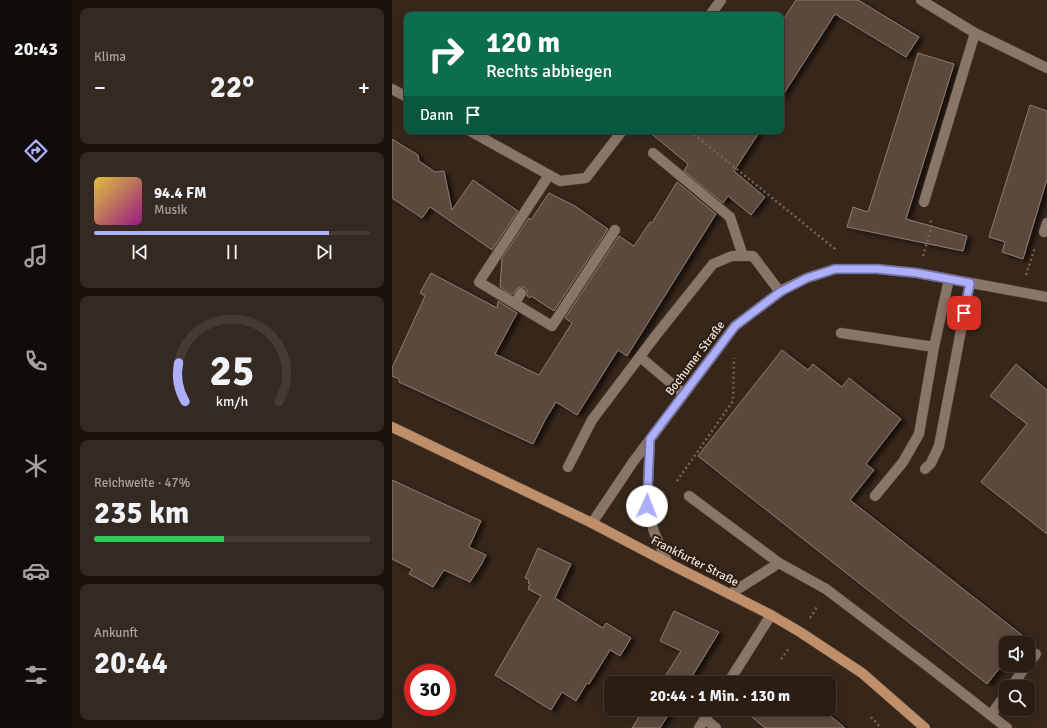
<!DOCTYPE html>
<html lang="de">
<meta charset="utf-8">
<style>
body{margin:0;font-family:Signika,sans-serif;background:#352a22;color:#f1f3f6;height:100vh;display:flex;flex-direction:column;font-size:15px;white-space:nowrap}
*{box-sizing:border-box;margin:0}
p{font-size:13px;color:#a5a2a0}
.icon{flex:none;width:22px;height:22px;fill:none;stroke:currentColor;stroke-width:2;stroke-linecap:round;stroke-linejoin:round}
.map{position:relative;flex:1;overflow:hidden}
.side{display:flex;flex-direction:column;gap:8px;padding:8px;background:#17100b;width:320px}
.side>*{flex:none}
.top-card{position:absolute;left:12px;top:12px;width:380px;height:122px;border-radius:8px;box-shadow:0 2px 10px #0003,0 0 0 1px #453b34;background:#0b6e4f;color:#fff;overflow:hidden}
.controls{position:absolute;left:607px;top:636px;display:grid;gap:8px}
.controls a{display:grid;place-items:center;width:36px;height:36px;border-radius:8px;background:#291d14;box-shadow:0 2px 10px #0003,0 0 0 1px #453b34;font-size:20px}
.speed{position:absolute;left:12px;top:664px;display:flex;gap:8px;font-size:20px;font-weight:700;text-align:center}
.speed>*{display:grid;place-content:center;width:52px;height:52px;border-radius:50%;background:#291d14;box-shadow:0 2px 10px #0003,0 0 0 1px #453b34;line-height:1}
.speed .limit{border:6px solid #d22;background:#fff;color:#111}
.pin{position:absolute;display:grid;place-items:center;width:34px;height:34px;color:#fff;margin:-17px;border-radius:8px;box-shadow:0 2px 6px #0006}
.me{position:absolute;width:44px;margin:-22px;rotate:2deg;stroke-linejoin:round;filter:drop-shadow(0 0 3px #0008)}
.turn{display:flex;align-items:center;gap:14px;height:84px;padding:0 16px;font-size:18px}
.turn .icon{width:52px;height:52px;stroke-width:2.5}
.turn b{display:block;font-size:28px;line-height:34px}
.then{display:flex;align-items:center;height:38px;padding:0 16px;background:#0003;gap:8px;font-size:15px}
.big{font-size:30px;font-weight:700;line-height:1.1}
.side .widget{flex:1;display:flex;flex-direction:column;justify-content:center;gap:6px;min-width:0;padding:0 14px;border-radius:8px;background:#352a22}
.side .dial{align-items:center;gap:0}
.dial svg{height:104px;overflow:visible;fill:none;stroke:#453b34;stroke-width:7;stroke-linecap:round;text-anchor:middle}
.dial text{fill:#f1f3f6;stroke:none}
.song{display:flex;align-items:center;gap:12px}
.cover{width:48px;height:48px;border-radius:6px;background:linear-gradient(135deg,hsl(50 70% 55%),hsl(310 70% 35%))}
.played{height:4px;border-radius:2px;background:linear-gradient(90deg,#adaffb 85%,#453b34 85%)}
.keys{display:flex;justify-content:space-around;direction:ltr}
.heat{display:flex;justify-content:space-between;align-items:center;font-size:22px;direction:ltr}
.charge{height:6px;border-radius:3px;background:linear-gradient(90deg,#34c759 47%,#453b34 0)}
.trip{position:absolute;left:212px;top:676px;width:232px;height:40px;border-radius:8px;background:#291d14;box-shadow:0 2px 10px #0003,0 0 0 1px #453b34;font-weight:700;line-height:40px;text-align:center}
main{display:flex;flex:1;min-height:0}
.dock{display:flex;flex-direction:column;width:72px;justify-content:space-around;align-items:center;background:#100c08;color:#a5a2a0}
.dock .icon{width:28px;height:28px}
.dock .current{color:#adaffb}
.dock b{font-size:18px;color:#f1f3f6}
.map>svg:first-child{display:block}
.building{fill:#5c4a3e;stroke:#8e7b6d;filter:url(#shadow)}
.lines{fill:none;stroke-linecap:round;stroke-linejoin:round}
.minor-casing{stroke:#504339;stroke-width:11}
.major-casing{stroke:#504339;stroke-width:11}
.path{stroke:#73645a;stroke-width:2.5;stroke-dasharray:2 3;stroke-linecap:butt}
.minor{stroke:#897668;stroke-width:10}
.major{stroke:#bf8f6a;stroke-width:10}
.route-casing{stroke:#7072a3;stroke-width:10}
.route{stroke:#adaffb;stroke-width:7}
.labels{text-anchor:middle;stroke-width:4;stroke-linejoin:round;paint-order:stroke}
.street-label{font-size:12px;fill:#f0e5dd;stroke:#2d1e12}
</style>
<main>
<nav class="dock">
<b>20:43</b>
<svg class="icon current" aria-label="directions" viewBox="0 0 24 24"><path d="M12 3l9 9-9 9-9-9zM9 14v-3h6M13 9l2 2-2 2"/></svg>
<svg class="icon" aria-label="music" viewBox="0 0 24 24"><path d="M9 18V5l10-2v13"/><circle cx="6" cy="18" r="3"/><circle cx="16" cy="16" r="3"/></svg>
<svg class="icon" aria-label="phone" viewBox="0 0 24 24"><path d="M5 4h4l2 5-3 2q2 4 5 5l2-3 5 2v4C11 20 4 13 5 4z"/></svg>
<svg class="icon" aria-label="climate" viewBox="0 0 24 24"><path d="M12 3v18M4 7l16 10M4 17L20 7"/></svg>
<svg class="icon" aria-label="car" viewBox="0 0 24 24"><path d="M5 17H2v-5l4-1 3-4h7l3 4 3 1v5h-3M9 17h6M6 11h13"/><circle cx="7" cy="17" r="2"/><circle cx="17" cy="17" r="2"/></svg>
<svg class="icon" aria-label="filters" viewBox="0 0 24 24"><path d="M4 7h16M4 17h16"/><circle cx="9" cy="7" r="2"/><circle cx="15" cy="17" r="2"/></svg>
</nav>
<section class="side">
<div class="widget"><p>Klima</p>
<div class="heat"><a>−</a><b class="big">22°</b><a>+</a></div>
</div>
<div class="widget">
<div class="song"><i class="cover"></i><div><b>94.4 FM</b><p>Musik</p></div></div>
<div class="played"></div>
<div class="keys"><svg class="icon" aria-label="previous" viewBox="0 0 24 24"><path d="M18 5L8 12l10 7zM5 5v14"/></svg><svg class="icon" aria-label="pause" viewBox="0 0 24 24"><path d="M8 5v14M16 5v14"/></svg><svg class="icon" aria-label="next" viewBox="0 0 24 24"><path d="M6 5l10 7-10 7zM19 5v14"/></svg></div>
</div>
<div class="widget dial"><svg viewBox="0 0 100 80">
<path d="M14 69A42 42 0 1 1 86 69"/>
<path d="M14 69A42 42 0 0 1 9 39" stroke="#adaffb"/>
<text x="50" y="56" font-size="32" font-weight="700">25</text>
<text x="50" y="72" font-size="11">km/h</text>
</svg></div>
<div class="widget"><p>Reichweite · 47%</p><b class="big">235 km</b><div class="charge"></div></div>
<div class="widget"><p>Ankunft</p><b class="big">20:44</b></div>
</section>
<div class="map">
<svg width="655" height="728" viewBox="0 0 655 728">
<defs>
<filter id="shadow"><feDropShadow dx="4.5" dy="2.5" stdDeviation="2" flood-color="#0009"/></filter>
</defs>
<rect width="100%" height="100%" fill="#37271b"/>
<!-- building -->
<path class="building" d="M404,0H466L527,37L514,57L443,14L389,98V23Z
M526,53L562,64L514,219L575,236L571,251L455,227L461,207L476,212Z
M638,105L655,111V179L631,259L610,252L613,242L597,237Z
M256,131H368L342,171L373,197L359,215L336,196L331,203L292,171L296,164Z
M0,139L26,155L27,161L43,172L52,171L60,210L81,180L126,211L100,250L38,207L30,218L0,198Z
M285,182L324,214L235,356L226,350L185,415L164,402L153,420L141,444L7,382V379L0,376V368L33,296L28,293L39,273L105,308L106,301L125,313L103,354L147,375L180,323L173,318L227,236L242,246L258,222L260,223Z
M157,193L183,206L216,229L162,311L139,296L138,298L135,296V290L132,287H129L126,288L120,295L108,287L110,258L137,218L139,220Z
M390,350L416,370L421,364L450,387L457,378L509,419L474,464L482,470L458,500L640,643H614V660L595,684L306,456Z
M624,364L655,390V534L589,482L635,424L598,396Z
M0,480L89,521L77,547L94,555L89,565L78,582L52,570L41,587L17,574L20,569L0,559Z
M146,548L179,564L163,598L211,628L214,623L239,638L228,656L218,650L197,684L195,683L184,701L170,692L159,710L103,675L149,596L136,589L138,584L136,583L137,580L133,578Z
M282,611L327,632L296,683H269L289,651L268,641Z
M388,675L398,683H381Z
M252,709H280L268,728H240Z
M360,709H430L453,728H373L356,714Z"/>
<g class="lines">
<defs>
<path id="minor" d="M529,0L583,33L655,68
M318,15L329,0
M0,89L15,97
M78,131L168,181L194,178L230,131
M261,153L338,217L351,256
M157,175L87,282L160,326L223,230
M532,202L583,33
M652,232L655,223
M123,303L129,293
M449,333L542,347L557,279
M248,357L292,394
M258,439L255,506L262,532L276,563
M176,467L200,420L265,334L321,264L340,256H361L388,292
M533,469L539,463L547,446L578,283
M297,496L387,563L434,589L533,664L615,728
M483,496L511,462L527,434L542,347
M200,523L241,462L343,326L392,289L415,278L443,269H485L525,273L655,297
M338,594L387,563
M636,664L644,654
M336,683L379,615
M619,687L635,665
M599,715L614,694
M313,719L324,728
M307,728L319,709"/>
<path id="major" d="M0,427L200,523L276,563L379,615L408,632L470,673L533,728"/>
</defs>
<!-- minor casing -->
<use href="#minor" class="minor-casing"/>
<!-- major casing -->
<use href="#major" class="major-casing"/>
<!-- path -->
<path class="path" d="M298,131L443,249V251
M531,256L540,225L538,219
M634,275L643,247
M285,481L341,401L342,358
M418,618L426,605
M389,659L398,647
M421,683L426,680
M479,717L489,728"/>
<!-- minor -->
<use href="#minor" class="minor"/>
<!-- major -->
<use href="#major" class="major"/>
</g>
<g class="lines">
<defs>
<path id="route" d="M255,506L258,439L343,326L388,292L415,278L443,269H485L525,273L578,283L572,313"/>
</defs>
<!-- route casing -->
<use href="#route" class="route-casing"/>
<!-- route -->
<use href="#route" class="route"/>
</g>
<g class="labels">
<!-- street labels -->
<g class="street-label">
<text transform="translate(303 358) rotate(-53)" y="4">Bochumer Straße</text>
<text transform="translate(303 561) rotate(27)" y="4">Frankfurter Straße</text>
</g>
</g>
</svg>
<div class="controls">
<a><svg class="icon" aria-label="sound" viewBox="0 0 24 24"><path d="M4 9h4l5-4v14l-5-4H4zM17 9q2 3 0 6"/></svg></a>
<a><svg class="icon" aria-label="search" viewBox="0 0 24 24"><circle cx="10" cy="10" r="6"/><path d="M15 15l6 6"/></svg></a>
</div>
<div class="speed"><div class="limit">30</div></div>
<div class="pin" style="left:572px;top:313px;background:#d93025"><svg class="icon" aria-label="arrive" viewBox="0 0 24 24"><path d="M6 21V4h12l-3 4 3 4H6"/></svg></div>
<svg class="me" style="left:255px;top:506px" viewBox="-20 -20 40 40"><circle r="19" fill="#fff"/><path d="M0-13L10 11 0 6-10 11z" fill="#adaffb"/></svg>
<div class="trip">20:44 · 1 Min. · 130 m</div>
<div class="top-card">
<div class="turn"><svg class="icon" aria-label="right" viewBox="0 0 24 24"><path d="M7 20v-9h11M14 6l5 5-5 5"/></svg><div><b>120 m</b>Rechts abbiegen</div></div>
<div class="then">Dann<svg class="icon" aria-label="arrive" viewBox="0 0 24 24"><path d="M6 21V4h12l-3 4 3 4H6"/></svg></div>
</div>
</div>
</main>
